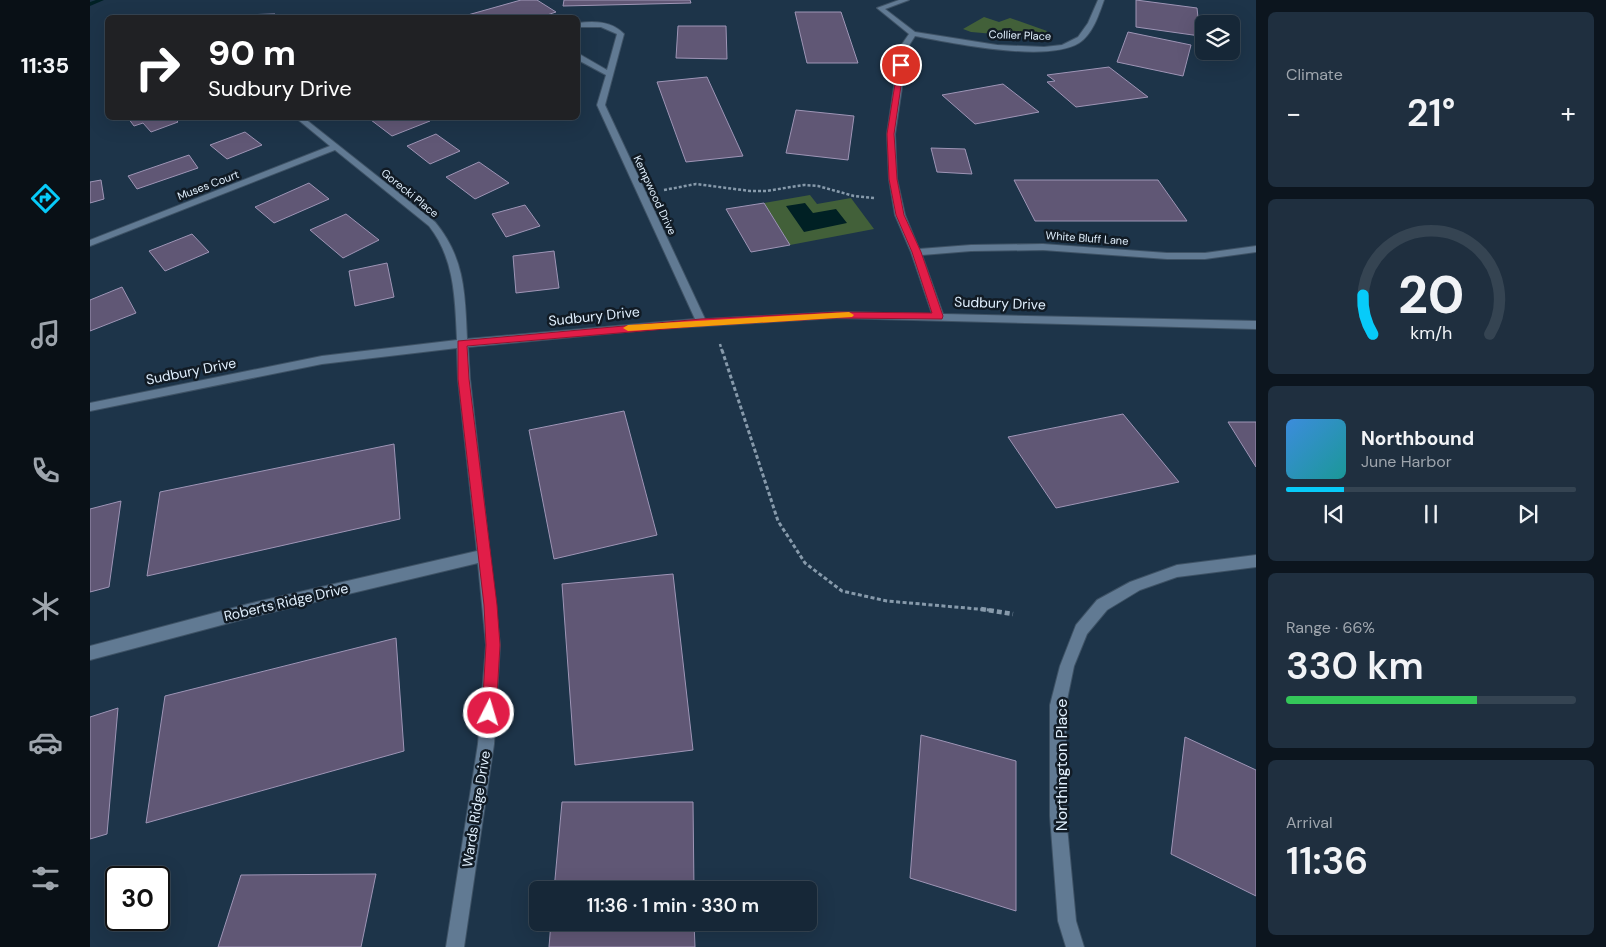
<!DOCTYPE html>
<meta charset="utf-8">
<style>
body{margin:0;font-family:"DM Sans",sans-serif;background:#1f2f3f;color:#f1f3f6;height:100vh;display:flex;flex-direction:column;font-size:19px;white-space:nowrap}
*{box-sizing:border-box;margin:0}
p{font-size:16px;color:#9ea5ad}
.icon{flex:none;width:28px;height:28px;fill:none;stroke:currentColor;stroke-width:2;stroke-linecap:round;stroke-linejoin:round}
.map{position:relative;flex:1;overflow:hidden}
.drawer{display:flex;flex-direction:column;gap:12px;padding:12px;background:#0c151e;width:350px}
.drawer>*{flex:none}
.guide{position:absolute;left:15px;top:15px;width:475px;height:105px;border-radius:8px;box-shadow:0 5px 20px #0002,0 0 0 1px #354452;background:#202124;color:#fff;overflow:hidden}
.fabs{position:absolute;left:1105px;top:15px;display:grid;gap:10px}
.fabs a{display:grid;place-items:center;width:45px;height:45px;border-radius:8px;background:#162737;box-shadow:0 5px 20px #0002,0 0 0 1px #354452;font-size:25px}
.speed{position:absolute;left:15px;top:866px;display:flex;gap:10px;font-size:25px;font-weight:700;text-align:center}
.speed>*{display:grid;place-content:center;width:65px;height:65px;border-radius:50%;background:#162737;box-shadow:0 5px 20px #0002,0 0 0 1px #354452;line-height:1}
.speed .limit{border:2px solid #111;border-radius:8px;background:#fff;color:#111}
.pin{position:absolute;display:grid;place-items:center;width:42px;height:42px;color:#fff;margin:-21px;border:2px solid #fff;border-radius:50%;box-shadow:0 1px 5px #0007}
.me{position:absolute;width:55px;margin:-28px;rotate:5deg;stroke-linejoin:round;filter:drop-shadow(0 0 4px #0008)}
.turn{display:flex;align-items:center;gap:18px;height:105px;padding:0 20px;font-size:22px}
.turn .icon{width:65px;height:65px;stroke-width:2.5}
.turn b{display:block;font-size:35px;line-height:42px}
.big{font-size:38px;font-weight:600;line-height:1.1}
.drawer .tile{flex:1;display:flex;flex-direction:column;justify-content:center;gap:8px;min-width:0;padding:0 18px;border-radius:8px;background:#1f2f3f}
.drawer .dial{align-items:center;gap:0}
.dial svg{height:130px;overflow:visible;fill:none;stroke:#354452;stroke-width:7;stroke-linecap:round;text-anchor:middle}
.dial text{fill:#f1f3f6;stroke:none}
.song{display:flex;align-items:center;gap:15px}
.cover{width:60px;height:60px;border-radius:8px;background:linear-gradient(135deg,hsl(210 70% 55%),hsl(180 70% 35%))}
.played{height:5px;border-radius:2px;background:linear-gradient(90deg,#07cbf9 20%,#354452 20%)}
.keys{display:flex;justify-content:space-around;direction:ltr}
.heat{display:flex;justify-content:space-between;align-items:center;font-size:28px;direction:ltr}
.charge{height:8px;border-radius:4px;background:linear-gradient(90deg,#34c759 66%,#354452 0)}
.trip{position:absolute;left:439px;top:881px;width:288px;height:50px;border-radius:8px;background:#162737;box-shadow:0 5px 20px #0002,0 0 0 1px #354452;font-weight:600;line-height:50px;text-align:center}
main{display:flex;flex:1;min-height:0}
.dock{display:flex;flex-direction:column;width:90px;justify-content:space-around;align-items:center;background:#091016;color:#9ea5ad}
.dock .icon{width:35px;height:35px}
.dock .selected{color:#07cbf9}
.dock b{font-size:22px;color:#f1f3f6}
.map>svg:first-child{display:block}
.green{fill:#426039}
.water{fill:#002024}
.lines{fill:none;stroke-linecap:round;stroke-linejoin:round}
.stream{fill:#002024;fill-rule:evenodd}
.building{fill:#605775;stroke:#9e95b6}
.street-casing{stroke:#3e5265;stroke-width:2}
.path-far2{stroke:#879aab;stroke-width:2.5;stroke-dasharray:3 2;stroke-linecap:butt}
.path-far1{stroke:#879aab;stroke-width:3;stroke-dasharray:4 2.5;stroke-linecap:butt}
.path{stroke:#879aab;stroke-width:4.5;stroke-dasharray:5 3;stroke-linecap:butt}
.street{fill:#617a93;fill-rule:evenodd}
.route{fill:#e11d48;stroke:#92132f}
.slow{fill:#f59e0b}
.labels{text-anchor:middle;stroke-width:5;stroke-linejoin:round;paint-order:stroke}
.far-street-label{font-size:11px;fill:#e1f0fe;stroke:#111b25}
.street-label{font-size:14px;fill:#e1f0fe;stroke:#111b25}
.near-street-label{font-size:16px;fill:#e1f0fe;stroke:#111b25}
</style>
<main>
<nav class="dock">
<b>11:35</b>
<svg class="icon selected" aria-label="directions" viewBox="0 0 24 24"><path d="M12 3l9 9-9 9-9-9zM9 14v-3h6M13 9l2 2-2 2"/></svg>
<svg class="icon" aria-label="music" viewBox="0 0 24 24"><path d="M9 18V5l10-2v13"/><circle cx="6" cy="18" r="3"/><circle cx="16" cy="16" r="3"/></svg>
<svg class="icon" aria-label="phone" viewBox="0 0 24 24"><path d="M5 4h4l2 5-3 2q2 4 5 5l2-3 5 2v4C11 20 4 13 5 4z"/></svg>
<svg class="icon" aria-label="climate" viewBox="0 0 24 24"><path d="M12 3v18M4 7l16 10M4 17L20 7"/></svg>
<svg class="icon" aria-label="car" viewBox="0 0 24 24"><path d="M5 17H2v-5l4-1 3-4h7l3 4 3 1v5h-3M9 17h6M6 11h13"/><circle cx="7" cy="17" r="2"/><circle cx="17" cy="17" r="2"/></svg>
<svg class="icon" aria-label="filters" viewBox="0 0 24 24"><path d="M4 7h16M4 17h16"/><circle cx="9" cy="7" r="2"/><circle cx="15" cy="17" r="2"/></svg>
</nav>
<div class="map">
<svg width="1166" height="947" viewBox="0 0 1166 947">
<rect width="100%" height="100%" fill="#1d3449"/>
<!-- green -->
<path class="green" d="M894,17L909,22L920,18L957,31L952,38L881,32L873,29Z
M720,195L727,204L761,198L784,229L700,245L674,203Z"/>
<!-- water -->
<path class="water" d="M715,203L723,213L746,209L757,223L714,232L696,206Z"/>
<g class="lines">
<!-- stream -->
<path class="stream" d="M6,0H14L0,6V2Z"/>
</g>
<!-- building -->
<path class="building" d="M431,0H447L466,12L448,18H367Z
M474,0H600L601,3L473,6Z
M1046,0L1107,8L1110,36L1046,27Z
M705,12H751L768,63H717Z
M185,14L182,18H148L150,15Z
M588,26H636L637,59L586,58Z
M1038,32L1101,45L1093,76L1027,62Z
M1019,67L1058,97L986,107L957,82L965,81L957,75Z
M617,77L653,156L596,162L567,82Z
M913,84L949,112L885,124L852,95Z
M706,110L764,116L758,160L696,153Z
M38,118H84L88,122L61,132L53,123L44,126Z
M288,118H336L340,121L302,136L281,120Z
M155,132L172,145L137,159L120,145Z
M346,134L370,151L340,164L317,146Z
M841,148L875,149L882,174L847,172Z
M99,155L108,168L47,189L38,176Z
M389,162L419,183L385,199L356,177Z
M11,180L14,199L0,203V182Z
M924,180H1068L1097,221H945Z
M219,183L239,199L184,223L165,207Z
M674,203L700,245L661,252L636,209Z
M435,205L450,226L416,237L402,214Z
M256,214L289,240L253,258L220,230Z
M102,234L119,252L75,271L59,251Z
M464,251L469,288L426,293L423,256Z
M297,263L304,297L265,306L259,271Z
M32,287L46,313L0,331V300Z
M534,411L567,535L464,559L439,430Z
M1033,414L1089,482L966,508L918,437Z
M1138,422H1166V467Z
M304,444L310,519L57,576L70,492Z
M31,501L19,587L0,592V509Z
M583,574L603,750L485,765L472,584Z
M306,638L314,751L56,823L75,696Z
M28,708L17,834L0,839V717Z
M831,735L926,761V911L820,878Z
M1095,737L1166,770V896L1081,854Z
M472,802H603L604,890H464Z
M286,874L271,947H128L151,875Z
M461,922H604L605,947H459Z"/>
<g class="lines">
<defs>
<path id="street" d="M809,0H819L795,9L825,32L907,45L954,47L972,45L988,37L998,23L1008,0H1014C1009,14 1003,34 989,43C957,63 862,43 825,36L818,47L805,134L807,179L815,215L829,249L881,245L953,244L1077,253H1115L1166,246V252L1115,259H1077L953,250L881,251L832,255L853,314L1166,321V329L747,318L567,329L378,347L380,379L410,645L404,744L374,947H356L388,744L396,645L388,563L158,618L0,660V646L158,604L387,551L368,379L367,348L232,364L0,411V403L232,356L367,340C365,299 365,259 339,226L245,150L0,246V240L240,146L206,118H214L345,222C375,258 375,294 377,339L605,319L507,105L516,75L488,60V55H491L517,70L527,34L511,27H488V23C504,21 522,21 534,34L515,105L615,319L747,312L842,314L821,252L805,215L799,179L797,134L810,47L819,34L787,8Z
M1166,555V567L1087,577L1050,590L1017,610L997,634L984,666L976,705V816L986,921L994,947H976L968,921L960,816V705L970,666L986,625L1007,600L1040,582L1087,565Z"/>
</defs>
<!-- street casing -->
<use href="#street" class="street-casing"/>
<!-- path-far2 -->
<path class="path-far2" d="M574,190L606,184L660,191H676L714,185L728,186L764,196L784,198
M630,344L632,351"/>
<!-- path-far1 -->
<path class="path-far1" d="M632,350L688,521L715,563L752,591L797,601L899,610"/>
<!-- path -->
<path class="path" d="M891,609L923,614"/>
<!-- street -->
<use href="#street" class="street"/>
</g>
<!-- route -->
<path class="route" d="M811,63L814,65L804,134L807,179L814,215L831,252L853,316L852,319L747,318L611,326L377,346L379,379L407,605L410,645L406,713L404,718L399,720L394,718L392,713L396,645L394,605L368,379V341L611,319L747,312L842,313L822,252L806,215L799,179L797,134L808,65Z"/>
<!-- slow -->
<path class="slow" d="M759,312L764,315L762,317L538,331L533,328L538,325Z"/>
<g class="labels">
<!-- far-street labels -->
<g class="far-street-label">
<text transform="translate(930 35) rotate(2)" y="4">Collier Place</text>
<text transform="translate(118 185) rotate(-21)" y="4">Muses Court</text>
<text transform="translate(320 193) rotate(39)" y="4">Gorecki Place</text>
<text transform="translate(565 195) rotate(65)" y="4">Kempwood Drive</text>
<text transform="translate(997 238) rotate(4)" y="4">White Bluff Lane</text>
</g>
<!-- street labels -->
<g class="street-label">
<text transform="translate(910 303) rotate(2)" y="5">Sudbury Drive</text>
<text transform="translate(504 316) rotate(-6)" y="5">Sudbury Drive</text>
<text transform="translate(101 371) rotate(-11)" y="5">Sudbury Drive</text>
<text transform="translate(196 602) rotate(-13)" y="5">Roberts Ridge Drive</text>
<text transform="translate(386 809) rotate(-81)" y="5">Wards Ridge Drive</text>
</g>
<!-- near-street labels -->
<g class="near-street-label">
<text transform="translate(971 765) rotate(-90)" y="6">Northington Place</text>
</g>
</g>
</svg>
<div class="fabs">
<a><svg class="icon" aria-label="layers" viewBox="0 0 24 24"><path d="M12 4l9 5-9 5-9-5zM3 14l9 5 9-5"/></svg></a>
</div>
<div class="speed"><div class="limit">30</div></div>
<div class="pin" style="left:811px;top:65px;background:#d93025"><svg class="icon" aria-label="arrive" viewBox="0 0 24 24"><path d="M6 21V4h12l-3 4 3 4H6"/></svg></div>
<svg class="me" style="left:399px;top:713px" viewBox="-20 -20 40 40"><circle r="17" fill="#e11d48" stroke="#fff" stroke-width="3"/><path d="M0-11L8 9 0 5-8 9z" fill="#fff"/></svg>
<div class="trip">11:36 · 1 min · 330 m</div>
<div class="guide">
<div class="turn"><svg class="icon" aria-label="right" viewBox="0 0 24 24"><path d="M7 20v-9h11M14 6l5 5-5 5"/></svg><div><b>90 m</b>Sudbury Drive</div></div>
</div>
</div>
<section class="drawer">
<div class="tile"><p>Climate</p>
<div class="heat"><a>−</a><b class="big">21°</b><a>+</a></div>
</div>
<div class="tile dial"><svg viewBox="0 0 100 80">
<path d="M14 69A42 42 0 1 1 86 69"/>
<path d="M14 69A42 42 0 0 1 8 45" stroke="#07cbf9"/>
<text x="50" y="56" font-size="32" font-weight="700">20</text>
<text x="50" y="72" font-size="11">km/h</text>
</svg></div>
<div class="tile">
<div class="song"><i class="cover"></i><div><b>Northbound</b><p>June Harbor</p></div></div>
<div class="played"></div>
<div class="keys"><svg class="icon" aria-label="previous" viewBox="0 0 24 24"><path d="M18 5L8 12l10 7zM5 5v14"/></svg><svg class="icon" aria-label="pause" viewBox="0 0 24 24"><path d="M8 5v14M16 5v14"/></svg><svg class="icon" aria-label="next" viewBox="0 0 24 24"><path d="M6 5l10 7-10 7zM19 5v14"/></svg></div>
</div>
<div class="tile"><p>Range · 66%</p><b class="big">330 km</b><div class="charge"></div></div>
<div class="tile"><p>Arrival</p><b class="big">11:36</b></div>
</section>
</main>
